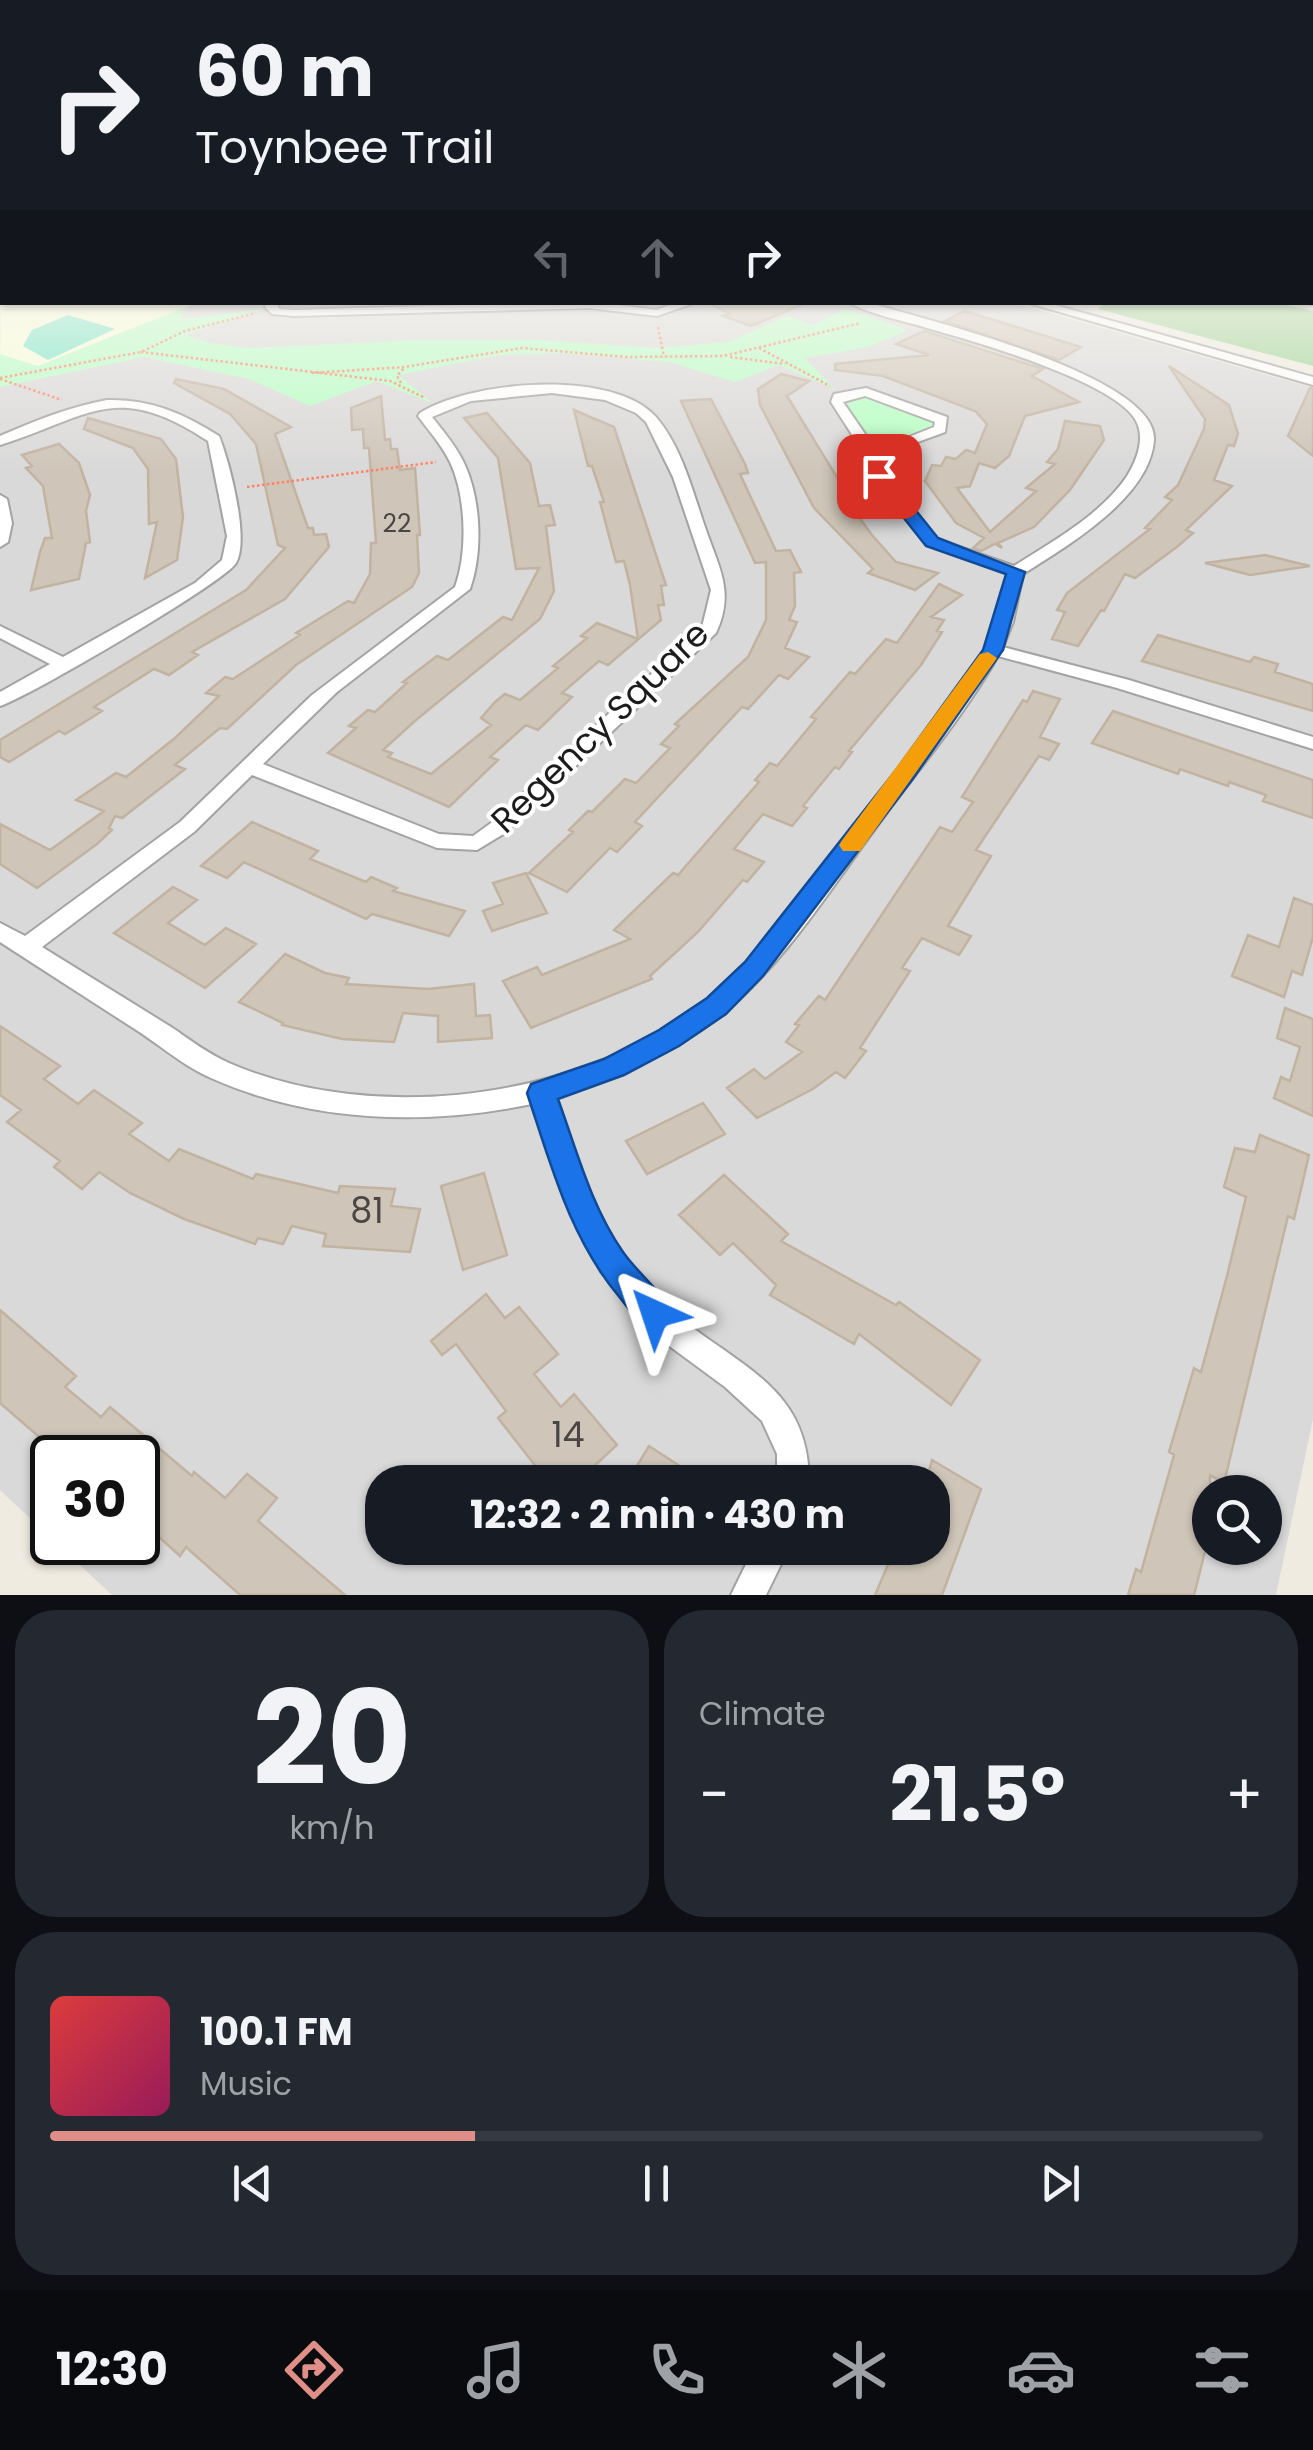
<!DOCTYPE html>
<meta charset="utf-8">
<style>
body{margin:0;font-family:Poppins,sans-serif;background:#242831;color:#f1f3f6;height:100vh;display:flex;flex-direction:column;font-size:38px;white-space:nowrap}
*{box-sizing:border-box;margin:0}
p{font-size:32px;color:#9ea1a6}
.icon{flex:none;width:55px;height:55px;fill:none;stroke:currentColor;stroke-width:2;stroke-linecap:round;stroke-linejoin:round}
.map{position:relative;height:1595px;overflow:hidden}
.side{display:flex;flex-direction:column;gap:15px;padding:15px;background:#0d0f14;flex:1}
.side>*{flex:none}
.hud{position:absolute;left:0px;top:0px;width:1315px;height:305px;box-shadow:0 2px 8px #0004;background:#171b24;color:#f1f3f6;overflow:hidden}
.buttons{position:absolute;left:1192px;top:1475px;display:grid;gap:20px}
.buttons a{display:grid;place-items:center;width:90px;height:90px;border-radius:50%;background:#171b24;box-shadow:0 2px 8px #0004;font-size:50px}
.speed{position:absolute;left:30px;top:1435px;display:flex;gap:20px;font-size:50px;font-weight:700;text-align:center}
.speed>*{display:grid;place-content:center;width:130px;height:130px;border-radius:50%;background:#171b24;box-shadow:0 2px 8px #0004;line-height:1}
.speed .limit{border:5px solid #111;border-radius:15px;background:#fff;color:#111}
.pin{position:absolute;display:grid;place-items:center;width:85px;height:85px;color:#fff;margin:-42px;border-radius:20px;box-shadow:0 5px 15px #0006}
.me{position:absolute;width:110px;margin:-55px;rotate:318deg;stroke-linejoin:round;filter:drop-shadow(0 0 8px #0008)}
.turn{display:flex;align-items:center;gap:35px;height:210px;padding:0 30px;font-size:45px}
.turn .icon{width:130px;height:130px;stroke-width:2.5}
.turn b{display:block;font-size:70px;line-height:85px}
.lanes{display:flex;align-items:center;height:95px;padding:0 30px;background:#0003;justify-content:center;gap:50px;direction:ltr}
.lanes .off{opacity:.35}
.big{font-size:75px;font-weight:700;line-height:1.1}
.side .tile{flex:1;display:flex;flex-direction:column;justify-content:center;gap:15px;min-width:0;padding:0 35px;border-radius:40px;background:#242831}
.side .dial{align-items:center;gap:0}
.dial b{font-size:130px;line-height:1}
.song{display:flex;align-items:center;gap:30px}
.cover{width:120px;height:120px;border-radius:15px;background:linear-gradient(135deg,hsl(0 70% 55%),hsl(330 70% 35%))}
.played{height:10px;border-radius:5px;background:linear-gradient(90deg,#df8f87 35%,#363941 35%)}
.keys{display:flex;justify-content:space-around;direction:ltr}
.heat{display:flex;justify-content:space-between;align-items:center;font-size:55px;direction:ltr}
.side .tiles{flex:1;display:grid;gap:15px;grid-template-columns:1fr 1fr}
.tile:last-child{grid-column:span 2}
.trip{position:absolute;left:365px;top:1465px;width:585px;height:100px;border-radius:40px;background:#171b24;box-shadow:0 2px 8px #0004;font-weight:700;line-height:100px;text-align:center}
.tabs{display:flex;height:160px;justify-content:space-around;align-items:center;background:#090b0e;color:#9ea1a6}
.tabs .icon{width:70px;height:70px}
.tabs .current{color:#df8f87}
.tabs b{font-size:45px;color:#f1f3f6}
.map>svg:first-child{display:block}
.residential{fill:#dad9d9;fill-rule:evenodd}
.education{fill:#fbffd9}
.forest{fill:#9dd290}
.park{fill:#b7ffc4}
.pitch{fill:#75e7c6}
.building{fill:#cfc5b9;stroke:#c2b3a1;stroke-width:2.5}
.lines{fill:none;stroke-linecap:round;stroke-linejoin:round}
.street-casing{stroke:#a3a3a3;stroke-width:4}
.path{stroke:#ff8161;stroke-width:2.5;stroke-dasharray:2.5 2.5;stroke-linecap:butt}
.street{fill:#fff;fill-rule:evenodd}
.rail-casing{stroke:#6a6a6a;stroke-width:6}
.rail{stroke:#fff;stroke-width:4;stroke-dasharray:10;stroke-linecap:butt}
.route{fill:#1a73e8;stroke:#114b97;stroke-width:2.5}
.slow{fill:#f59e0b}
.labels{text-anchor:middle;stroke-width:8;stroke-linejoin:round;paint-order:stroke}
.far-number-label{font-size:25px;fill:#494643}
.street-label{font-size:35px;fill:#1c1c1c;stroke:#fff}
.near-number-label{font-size:35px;fill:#494643}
</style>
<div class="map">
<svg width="1313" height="1595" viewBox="0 0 1313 1595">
<rect width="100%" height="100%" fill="#efebe0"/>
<!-- residential -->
<path class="residential" d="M1011,302L1313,388V1419L1276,1595H112L56,1543L138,1542V1458H52V1539L0,1490V385L196,303ZM382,1482H932V1548H382ZM1210,1492H1265V1548H1210Z"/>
<!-- education -->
<path class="education" d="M2,260V302L196,303L0,385Z"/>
<!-- forest -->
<path class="forest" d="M1106,302H1272L1313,311V366L1098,309Z"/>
<!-- park -->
<path class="park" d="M183,308V319L269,308L185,335L209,343L248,348L421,340H539L656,348L729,342L787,316L813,325L845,309L908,330L868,347L804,358L835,389L779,365L735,382L669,362L559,353L500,355L399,375L432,403L377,381L310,406L249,379L144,357L0,387V354L38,366Z
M868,395L931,418L936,423L933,428L879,447L872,445L840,404L846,398Z"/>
<!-- pitch -->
<path class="pitch" d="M68,315L115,329L48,360L23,346L32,330Z"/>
<!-- building -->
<path class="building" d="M706,302H806V303L751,326L723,316L730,314Z
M964,311L1020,328L1081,347L1059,360L945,321Z
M924,331L1043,369L1032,376L1079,402L1025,416L1009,456L995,468L979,463L970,486L957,488L990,532L1036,491L1026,488L1055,464L1047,462L1058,449L1065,421L1100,426L1104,440L1070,490L1034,527L998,543L1002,548L995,544L981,551L973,548L984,538L956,523L925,481L932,465L941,466L946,457L956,459L966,450L975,453L987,424L975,411L883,376L835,370V364L929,355L896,344Z
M1169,366L1229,405L1238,434L1234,446L1228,445L1214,480L1232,486L1186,530L1193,533L1178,546L1135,578L1125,574L1104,611L1101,610L1078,646L1052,639L1065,612L1057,610L1067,593L1150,529L1145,528L1172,500L1165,497L1178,485L1204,429L1205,419Z
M781,374L809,381L787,396L851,500L847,501L872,535L896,562L938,573L915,590L868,573L873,569L814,508L760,405L758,389Z
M176,379L224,389L291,427L275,434L308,528H313L314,535L326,534L329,547L285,599L192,652L198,655L169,675L154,669L94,707L102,711L91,718L65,734L59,731L9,762L0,757V740L246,590L285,548L278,545L256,444L230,414L174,383Z
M1310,388H1313V456L1288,436Z
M381,396L385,440L390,439L391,449H397L400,470L415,468L420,535H417L419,573L412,587L296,665L227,729L220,728L175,765L185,769L122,818L115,816L109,828L112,830L97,844L37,888L0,864V824L50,850L104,811L76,800L116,773L126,777L175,738L219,696L206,693L225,677L233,679L300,635L296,633L348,601L354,603L370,574L371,543H376L369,448H364L363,429L352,430L351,408Z
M711,399L745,464L748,473L740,474L776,551L790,550L801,572L794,573L795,606L789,620L797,622L785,648L809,657L788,679L779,675L748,709L742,707L635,822L642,826L617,852L610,848L567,892L529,873L573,832L569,830L588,811L592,812L625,779L636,783L670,748L661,744L679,726L675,724L748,657L766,620V562L755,563L681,401Z
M574,410L614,427L666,585L661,586L664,605H658L661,620L608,665L599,661L562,693L572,697L538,730L526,725L490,757L498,760L449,807L328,753L356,728L349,726L368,710L375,712L407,683L403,682L437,656L448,660L503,617L512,620L539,568L516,569L498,458L464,418L487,413L530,463L539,506L550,505L555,525L546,526L554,591L540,619L416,720L383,750L392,753L388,757L431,774L491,725L481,718L495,702L505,694L520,700L558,668L553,666L587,638L581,636L597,623L638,639L630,585L624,561L616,562L600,502H604L592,466H588Z
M88,418L161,439L176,459L183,517L177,560L145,578L157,522L149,524L148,469L133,448L84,429Z
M59,444L79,463L90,495L86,511L90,542L86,543L79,579L31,590L40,552L45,538H52L43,486L26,468L32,466L22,455Z
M1265,555L1310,566L1250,575L1205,563Z
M939,584L962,595L931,617L944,620L937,631L942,632L921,665L849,751L852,752L839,769L835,767L803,806L807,808L792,826L763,814L734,849L764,862L747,882L743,880L698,932L650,976L652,979L531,1028L503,981L537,967L542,975L630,939L614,930L673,873L678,875L759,782L755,780L770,763L777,766L816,719L811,717L850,672L855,674L886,639L897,643Z
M1158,635L1250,662L1254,657L1278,664L1275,672L1313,684V711L1142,661Z
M1033,691L1060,699L1040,737L1059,744L1049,760L1039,756L976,850L991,856L948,926L971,936L959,955L922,938L902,968L910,971L860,1048L866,1051L845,1078L836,1072L813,1089L757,1118L727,1088L754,1069L765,1079L802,1052L786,1042L799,1025L795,1024L819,996L825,1000L940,827L952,832L973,802L962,797L1023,700L1027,702Z
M1113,711L1313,780V818L1263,801L1266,795L1229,782L1228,786L1180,769L1178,774L1092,743Z
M252,822L318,851L310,859L366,882L371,877L397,888L393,891L465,911L449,936L372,914L366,919L244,862L227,878L201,866Z
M526,873L547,913L492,931L483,911L503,904L493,883Z
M173,887L197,900L168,923L205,945L226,928L256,944L205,988L114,933Z
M1294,898L1313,905V937L1302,975L1292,971L1284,997L1232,976L1248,935L1279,947Z
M285,954L325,973L349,978L346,984L428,989L474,984L476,1016L490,1015L492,1038L438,1042V1016L403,1013L394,1042L342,1039L282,1025L283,1023L239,1002Z
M1285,1008L1313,1019V1116L1274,1098L1281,1077L1290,1081L1300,1047L1277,1038Z
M0,1026L60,1066L44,1079L78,1104L94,1090L142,1123L129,1134L169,1161L179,1149L253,1179L256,1174L338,1193L340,1186L395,1189L391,1206L420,1209L410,1252L323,1246L326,1234L292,1226L283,1244L258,1238L255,1244L184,1219L130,1193L99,1172L82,1189L54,1167L60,1161L7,1122L21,1110L0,1095Z
M703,1103L725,1134L647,1174L626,1141Z
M1260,1135L1309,1155L1294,1219L1288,1216L1224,1483L1210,1475V1532L1194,1595H1128L1136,1569L1141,1572L1174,1455L1169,1452L1194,1368L1201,1372L1227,1276L1246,1197L1224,1187L1235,1148L1255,1152Z
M484,1173L507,1255L463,1270L441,1186Z
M724,1175L788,1234L781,1241L896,1305L899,1302L980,1360L951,1405L859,1334L854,1344L770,1295L776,1285L733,1243L720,1255L679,1215Z
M486,1294L505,1318L519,1307L558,1354L534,1374L561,1407L574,1394L617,1445L577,1482H548L498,1418L506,1411L456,1344L442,1355L431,1341Z
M0,1310L76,1376L65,1387L101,1417L110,1407L192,1476L194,1472L225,1498L247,1474L277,1498L258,1521L345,1595H240L186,1547L180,1556L138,1518V1458H76L58,1442L52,1448L0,1403Z
M649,1446L683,1468L674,1482H627Z
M932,1460L981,1489L942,1595H875L895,1548H932V1482H926Z"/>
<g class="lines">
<defs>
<path id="street" d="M266,302H277L279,309L294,310L559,302H596L656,310L679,302H697L657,316L589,308L294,316L272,314L265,307Z
M848,302H866C919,318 1158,375 1154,440C1150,498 1067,546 1023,574L1013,622L1003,647L1129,680L1313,737V749L1117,688L998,656C965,714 922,765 883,818C832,886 786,963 719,1017C671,1055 612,1079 555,1097C576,1159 595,1220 635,1272C650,1290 665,1307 684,1321C746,1370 809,1391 809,1482H777V1454L762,1421L725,1387L653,1334L601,1272L565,1201L532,1104C426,1126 312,1123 211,1078C186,1067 163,1048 141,1033C94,1003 47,972 0,942V923L25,936L180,822L312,695L455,587C468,551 466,496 450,462C442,445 429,431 418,416L420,413C470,381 612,368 656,417C682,447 693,493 706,530C719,568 735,592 716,633L505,833L477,850L437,848L252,775L194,832L42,947C85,974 128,1000 171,1027C189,1039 208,1054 229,1063C373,1126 582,1100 704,1002C763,954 807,890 852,830C898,768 956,710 989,640C999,619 1002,596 1008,574L927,545L872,476L867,458L831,402L834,394L866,388L947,417L945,432L893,451L881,459L886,475L937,539L1014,566C1053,541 1101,515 1127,476C1137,460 1146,437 1135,419C1111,380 973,341 927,328C902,320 871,315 848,302ZM552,393L605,400L636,413L646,422L673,477L711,590L702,627L491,823L473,836L439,834L263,764L337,692L470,589C483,552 481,499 464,463C456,446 444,432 432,417L471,401ZM865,396L935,422L934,427L876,450L843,402Z
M1025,302H1044L1313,377V385Z
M107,400C151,399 182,413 219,436C229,461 250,539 236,563C225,582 27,698 0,706V692L50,664L0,638V626L63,657L195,583L222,560L227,536L208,441C115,380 91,416 0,445V436C35,421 69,407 107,400Z
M0,495L7,499L12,523L8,542L0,547Z
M754,1548H789L766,1595H731Z"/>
</defs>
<!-- street casing -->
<use href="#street" class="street-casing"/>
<!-- path -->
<path class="path" d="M658,327L664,357
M759,348L830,386
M141,352L390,381L425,398
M730,357L785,364
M312,373L404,367L522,348L626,357L723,356L861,323
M0,378L141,352L185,331L256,313
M0,379L62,400
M401,383L397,376L404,368
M247,487L436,462"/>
<!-- street -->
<use href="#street" class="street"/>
<defs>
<path id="rail" d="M1308,302L1313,303"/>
</defs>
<!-- rail casing -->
<use href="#rail" class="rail-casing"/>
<!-- rail -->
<use href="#rail" class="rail"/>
</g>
<!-- sky -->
<linearGradient id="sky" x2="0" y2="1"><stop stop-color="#89bde5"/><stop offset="0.52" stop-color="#f8f6f1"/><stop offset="1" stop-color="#f8f6f1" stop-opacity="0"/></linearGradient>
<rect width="1313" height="471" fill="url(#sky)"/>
<!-- route -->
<path class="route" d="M873,472H885L938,538L1025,572L1003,650L912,780L763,976L726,1014L679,1046L624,1075L558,1099C577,1151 591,1206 623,1252C638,1274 661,1289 671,1314L667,1326L655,1330C639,1324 631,1312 621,1299C570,1239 551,1165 527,1093L531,1084L604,1059L659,1030L707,998L745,962L896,770L983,650L1006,574L926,546L873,479Z"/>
<!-- slow -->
<path class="slow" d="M988,652L997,658L860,851H843L839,845L843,839L980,654Z"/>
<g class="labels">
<!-- far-number labels -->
<g class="far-number-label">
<text x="397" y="532">22</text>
</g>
<!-- street labels -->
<g class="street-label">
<text transform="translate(600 727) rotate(-44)" y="12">Regency Square</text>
</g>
<!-- near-number labels -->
<g class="near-number-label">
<text x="367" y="1223">81</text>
<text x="568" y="1447">14</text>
</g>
</g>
</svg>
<div class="buttons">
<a><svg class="icon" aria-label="search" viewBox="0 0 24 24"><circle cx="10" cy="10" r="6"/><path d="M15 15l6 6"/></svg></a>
</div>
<div class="speed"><div class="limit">30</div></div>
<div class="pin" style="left:879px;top:476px;background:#d93025"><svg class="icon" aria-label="arrive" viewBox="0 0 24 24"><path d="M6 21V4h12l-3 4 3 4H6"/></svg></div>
<svg class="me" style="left:655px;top:1314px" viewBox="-20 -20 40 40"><path d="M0-17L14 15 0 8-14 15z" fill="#1a73e8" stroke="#fff" stroke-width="4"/></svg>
<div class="trip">12:32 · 2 min · 430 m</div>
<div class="hud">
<div class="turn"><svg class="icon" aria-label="right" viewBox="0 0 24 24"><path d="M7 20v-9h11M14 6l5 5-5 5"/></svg><div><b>60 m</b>Toynbee Trail</div></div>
<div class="lanes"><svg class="icon off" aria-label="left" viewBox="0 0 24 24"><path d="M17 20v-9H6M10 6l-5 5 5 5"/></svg><svg class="icon off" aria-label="ahead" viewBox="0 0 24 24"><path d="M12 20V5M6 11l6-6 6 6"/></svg><svg class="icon" aria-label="right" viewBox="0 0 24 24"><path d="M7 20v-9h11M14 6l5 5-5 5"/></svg></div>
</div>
</div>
<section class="side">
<div class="tiles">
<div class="tile dial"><b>20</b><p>km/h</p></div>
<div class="tile"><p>Climate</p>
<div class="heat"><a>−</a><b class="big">21.5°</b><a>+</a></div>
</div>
<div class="tile">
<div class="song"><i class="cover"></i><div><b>100.1 FM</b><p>Music</p></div></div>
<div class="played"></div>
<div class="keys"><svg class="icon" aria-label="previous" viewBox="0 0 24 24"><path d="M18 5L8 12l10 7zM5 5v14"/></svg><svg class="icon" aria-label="pause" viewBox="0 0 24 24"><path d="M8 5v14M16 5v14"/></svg><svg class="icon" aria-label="next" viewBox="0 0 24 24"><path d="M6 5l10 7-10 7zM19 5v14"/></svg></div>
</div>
</div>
</section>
<nav class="tabs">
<b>12:30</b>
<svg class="icon current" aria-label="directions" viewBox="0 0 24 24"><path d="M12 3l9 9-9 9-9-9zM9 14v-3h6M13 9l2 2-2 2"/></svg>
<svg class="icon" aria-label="music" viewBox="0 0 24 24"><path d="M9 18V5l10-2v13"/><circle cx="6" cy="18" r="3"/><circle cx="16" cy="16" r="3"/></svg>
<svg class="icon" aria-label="phone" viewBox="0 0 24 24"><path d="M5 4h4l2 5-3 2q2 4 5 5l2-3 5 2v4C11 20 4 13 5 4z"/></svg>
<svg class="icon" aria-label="climate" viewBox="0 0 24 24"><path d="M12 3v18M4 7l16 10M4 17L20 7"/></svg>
<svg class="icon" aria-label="car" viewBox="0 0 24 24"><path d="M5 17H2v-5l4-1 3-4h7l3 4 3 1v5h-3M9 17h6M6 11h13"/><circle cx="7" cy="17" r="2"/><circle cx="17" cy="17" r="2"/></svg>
<svg class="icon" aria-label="filters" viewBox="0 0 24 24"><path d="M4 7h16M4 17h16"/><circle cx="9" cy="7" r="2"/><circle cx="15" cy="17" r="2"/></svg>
</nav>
